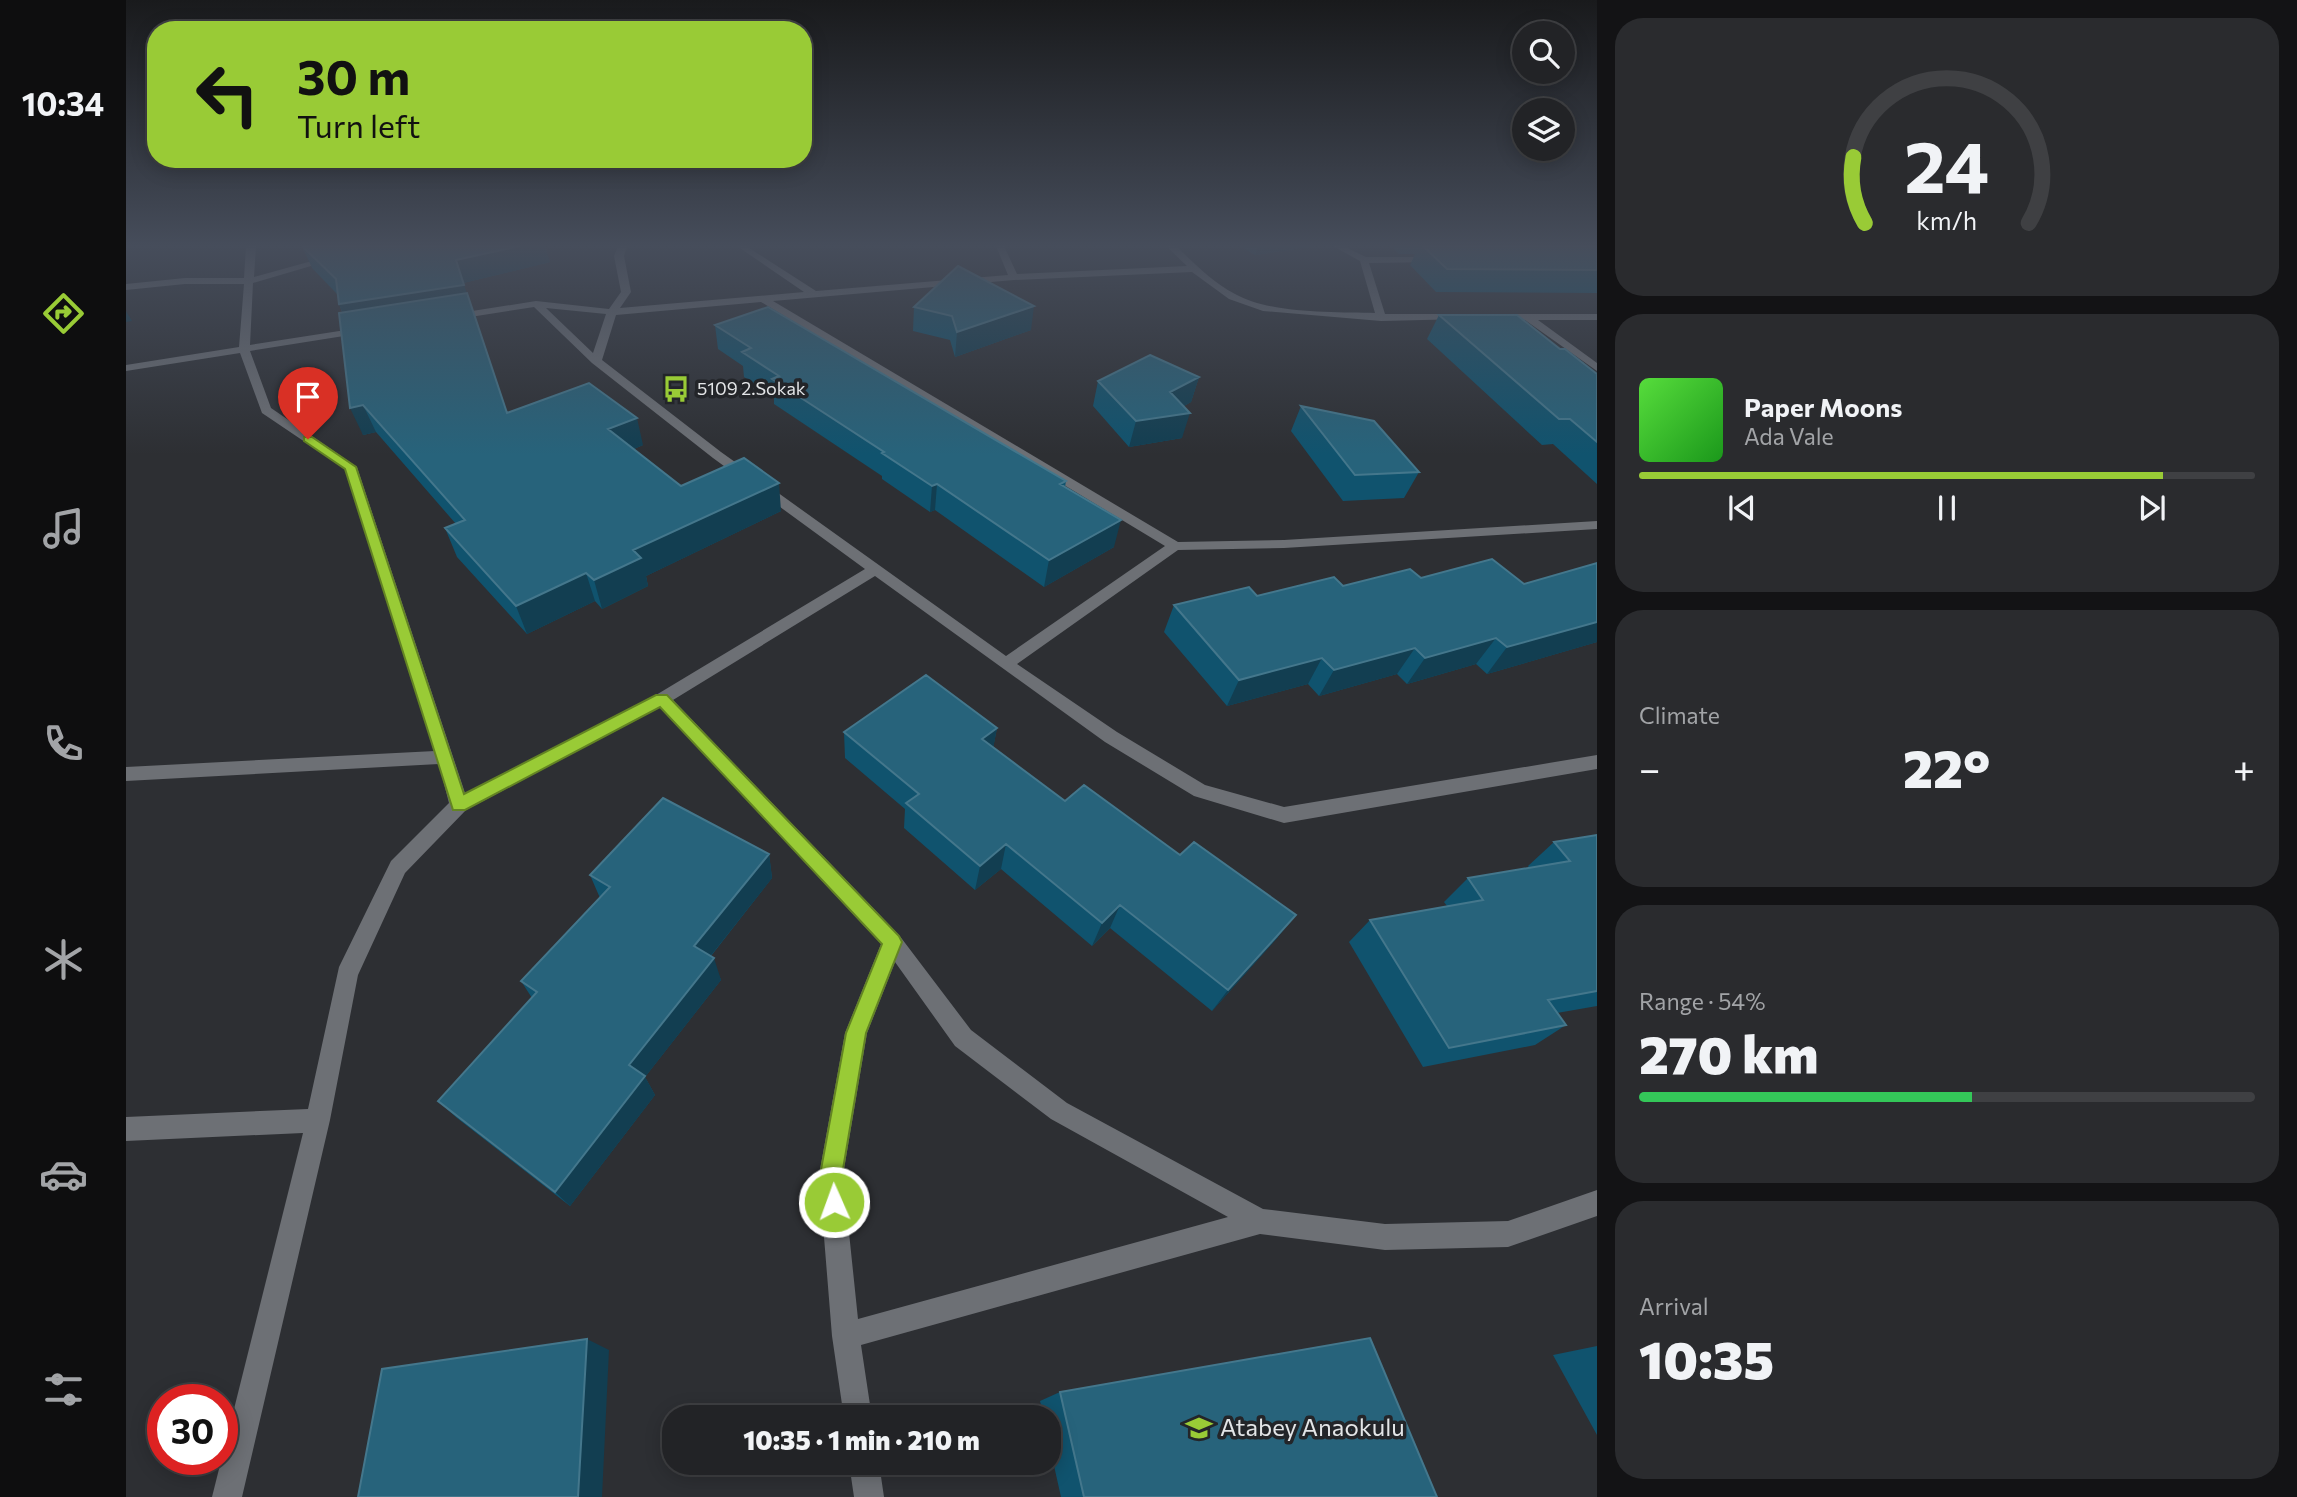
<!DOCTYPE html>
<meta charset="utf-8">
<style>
body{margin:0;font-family:Commissioner,sans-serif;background:#2a2b2e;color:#f1f3f6;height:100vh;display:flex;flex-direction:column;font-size:26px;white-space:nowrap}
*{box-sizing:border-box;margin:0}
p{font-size:23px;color:#a2a4a7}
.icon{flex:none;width:38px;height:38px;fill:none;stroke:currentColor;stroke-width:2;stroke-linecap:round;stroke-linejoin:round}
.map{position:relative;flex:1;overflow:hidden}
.drawer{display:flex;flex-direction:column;gap:18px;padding:18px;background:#131315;width:700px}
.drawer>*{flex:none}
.banner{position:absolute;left:21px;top:21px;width:665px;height:147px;border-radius:28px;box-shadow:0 4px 18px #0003,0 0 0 2px #3f4043;background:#99cb36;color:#111;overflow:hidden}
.controls{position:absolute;left:1386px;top:21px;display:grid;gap:14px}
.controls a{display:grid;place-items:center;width:63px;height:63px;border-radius:50%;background:#222326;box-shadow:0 4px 18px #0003,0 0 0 2px #3f4043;font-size:35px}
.speed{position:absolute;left:21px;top:1384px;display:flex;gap:14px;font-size:35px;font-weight:700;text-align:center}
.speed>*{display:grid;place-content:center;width:91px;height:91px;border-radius:50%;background:#222326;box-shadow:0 4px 18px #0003,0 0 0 2px #3f4043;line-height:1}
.speed .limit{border:10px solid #d22;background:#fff;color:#111}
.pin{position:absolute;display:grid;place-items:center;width:60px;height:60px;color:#fff;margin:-72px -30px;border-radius:50% 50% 50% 0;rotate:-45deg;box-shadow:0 0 7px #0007}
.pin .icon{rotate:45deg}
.me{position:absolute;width:77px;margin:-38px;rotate:358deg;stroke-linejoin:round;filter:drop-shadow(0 0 5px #0008)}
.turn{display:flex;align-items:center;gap:24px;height:147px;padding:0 35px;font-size:32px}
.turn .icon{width:91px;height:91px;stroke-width:2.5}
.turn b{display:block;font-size:49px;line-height:60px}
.big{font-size:52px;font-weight:800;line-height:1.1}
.drawer .widget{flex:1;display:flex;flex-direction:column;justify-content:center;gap:10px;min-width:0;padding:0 24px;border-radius:28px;background:#2a2b2e}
.drawer .dial{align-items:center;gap:0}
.dial svg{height:182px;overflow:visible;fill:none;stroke:#3f4043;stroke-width:7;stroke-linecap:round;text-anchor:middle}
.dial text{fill:#f1f3f6;stroke:none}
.song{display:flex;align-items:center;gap:21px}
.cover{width:84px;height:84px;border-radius:10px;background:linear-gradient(135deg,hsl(110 70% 55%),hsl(120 70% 35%))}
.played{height:7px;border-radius:4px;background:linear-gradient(90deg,#99cb36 85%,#3f4043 85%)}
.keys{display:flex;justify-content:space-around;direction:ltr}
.heat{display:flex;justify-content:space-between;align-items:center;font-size:38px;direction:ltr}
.charge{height:10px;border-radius:5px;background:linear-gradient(90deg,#34c759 54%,#3f4043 0)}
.trip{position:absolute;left:536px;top:1405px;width:399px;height:70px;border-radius:28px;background:#222326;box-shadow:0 4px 18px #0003,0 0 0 2px #3f4043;font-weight:800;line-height:70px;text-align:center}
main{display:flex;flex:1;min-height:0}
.tab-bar{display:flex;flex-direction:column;width:126px;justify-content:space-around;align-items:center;background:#0e0e0f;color:#a2a4a7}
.tab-bar .icon{width:49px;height:49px}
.tab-bar .current{color:#99cb36}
.tab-bar b{font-size:32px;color:#f1f3f6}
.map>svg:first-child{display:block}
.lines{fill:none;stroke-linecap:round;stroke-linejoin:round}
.street{fill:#6d7075;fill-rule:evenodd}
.wall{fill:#10536e}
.shaded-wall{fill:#123e51}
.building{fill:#27637b;stroke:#44778c;stroke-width:2}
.route{fill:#99cb36;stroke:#638423;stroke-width:2}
.labels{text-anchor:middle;stroke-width:7;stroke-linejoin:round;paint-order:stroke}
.far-poi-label{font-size:18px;fill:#e3e5e7;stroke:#232529;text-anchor:start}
.near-poi-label{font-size:24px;fill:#e3e5e7;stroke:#232529;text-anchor:start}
</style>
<main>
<nav class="tab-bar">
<b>10:34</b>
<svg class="icon current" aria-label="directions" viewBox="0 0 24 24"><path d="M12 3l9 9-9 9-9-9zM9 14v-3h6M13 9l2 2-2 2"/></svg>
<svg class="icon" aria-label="music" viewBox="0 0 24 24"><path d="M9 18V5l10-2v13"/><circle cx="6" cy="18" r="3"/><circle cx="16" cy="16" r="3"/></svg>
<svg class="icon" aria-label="phone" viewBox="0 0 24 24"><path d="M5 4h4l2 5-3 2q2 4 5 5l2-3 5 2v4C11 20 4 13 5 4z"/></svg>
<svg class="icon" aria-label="climate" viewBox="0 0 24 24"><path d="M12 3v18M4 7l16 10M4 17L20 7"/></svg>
<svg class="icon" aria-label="car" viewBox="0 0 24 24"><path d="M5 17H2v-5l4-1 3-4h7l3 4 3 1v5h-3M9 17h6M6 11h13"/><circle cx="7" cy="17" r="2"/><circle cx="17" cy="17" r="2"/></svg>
<svg class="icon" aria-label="filters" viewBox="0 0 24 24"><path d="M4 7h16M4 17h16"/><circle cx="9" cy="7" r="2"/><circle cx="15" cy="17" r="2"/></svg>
</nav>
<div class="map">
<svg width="1471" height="1497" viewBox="0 0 1471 1497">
<rect width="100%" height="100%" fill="#2d2f33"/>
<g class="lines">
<!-- street -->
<path class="street" d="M120,246H130L128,277L240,246H253L127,283L124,345L239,327L244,330L243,332L124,351L145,408L231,467L339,793L530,695L739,569L587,458L466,363L408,307L325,320L321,319V315L410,301L483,309L495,292L488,256L492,246H501L498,256L505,292L494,308L678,292L611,246H620L690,291L882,275L870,246H878L891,274L1061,266L1040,246H1050C1068,263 1086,282 1109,294C1145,314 1207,312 1249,313L1234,261L1207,246H1217L1240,257H1311L1313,259L1308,262L1243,263L1259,314H1335L1340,317L1339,319L1255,321L1137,311L1103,299L1066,272L888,280L647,301L1052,542L1158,540L1471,521V529L1158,548L1052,550L891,664L991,732L1079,785L1158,807L1471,755V769L1158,823L1068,796L979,742L749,576L547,700L773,935L845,1030L941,1103L1137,1209L1259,1224L1382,1221L1471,1190V1216L1382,1247L1259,1250L1134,1234L735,1345L746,1418H718L706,1336L693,1175L719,1033L755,944L534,707L340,810L279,873L232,975L204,1120L116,1497H86L177,1133L0,1141V1117L182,1109L213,967L265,861L323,803L313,764L0,781V767L309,751L219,469L136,413L114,353L0,371V365L113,347L118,284H59L0,290V284L59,278H118ZM635,302L1039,546L880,656L595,452L476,360L490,315ZM420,308L480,314L467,353ZM769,962L829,1046L925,1119L1102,1217L732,1319L717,1175L741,1033Z
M1370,314H1471V320H1412L1471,363V371L1399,320L1366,319L1365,317Z
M723,1463H753L758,1497H728Z"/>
</g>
<!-- wall -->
<path class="wall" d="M176,246L424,262L337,283L381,413L517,445L508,449L555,486L655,511L520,576L522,586L476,609L469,601L401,634L331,557L319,528L330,524L250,432L237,435L216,312L213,304L211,294L186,268Z
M1114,246H1189L1129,255Z
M1265,246H1471V293L1310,292L1284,265L1289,254H1273Z
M788,307L905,330L829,357L824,340L787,331Z
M1313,315L1434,349L1471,374V484L1427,444L1416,445L1301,339Z
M589,325L940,481L939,487L988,547L918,587L809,510L804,512L756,479V476L648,404V396L618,377L617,366L592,349Z
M1073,377L1065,402L1058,406L1056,438L1003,447L967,406L972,381Z
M1175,406L1293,472L1278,498L1217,501L1165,431Z
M1471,563V642L1361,674L1350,664L1281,684L1271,674L1193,696L1182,684L1101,706L1038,632L1048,605L1295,578L1398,584Z
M871,728L867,748L939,801L1152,937L1086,1011L984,928L966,946L875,869L849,890L778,828L779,809L719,758L718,732Z
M1471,835V1006L1431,1013L1440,1025L1409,1045L1297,1067L1223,942L1244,920L1321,906L1318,902L1342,878L1403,868L1402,866L1428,842Z
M643,854L646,878L585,956L595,980L519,1077L529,1095L444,1206L331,1118L312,1101L406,998L395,981L474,898L464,875Z
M1471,1346V1435L1427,1355Z
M934,1392L1311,1497H935L922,1439V1418H918L914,1401Z"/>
<!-- shaded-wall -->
<path class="shaded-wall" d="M394,246H419L424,262L337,283L330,260Z
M1132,246H1189L1129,255Z
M338,285L346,308L223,327L213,304Z
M908,306L905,330L829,357L831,332Z
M0,311L6,321L0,322Z
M1073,377L1065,402L1038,417L1064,413L1056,438L1003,447L1010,421L1044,392Z
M237,405L250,432L237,435L224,408Z
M511,418L517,445L489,457L482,429Z
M653,483L655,511L520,576L522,586L476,609L468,580L507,550Z
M811,484L809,510L804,512L806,486Z
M995,520L988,547L918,587L923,560Z
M460,573L469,601L401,634L390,606Z
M1471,622V642L1361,674L1381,647Z
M1370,638L1350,664L1281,684L1299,658Z
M1289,648L1271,674L1193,696L1208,670Z
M1196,658L1182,684L1101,706L1113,680Z
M871,728L866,754L856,739Z
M880,844L875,869L849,890L854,866Z
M643,854L646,878L575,968L568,946Z
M994,905L984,928L966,946L976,923Z
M1170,915L1152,937L1086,1011L1102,990Z
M588,958L595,980L519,1077L529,1095L444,1206L429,1192L503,1065Z
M461,1339L483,1350L476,1497H452Z"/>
<!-- building -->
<path class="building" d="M176,246H394L330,260L338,285L213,304L210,279Z
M1297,246H1471V270L1321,269Z
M832,266L908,306L831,332L826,316L788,307Z
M341,293L381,413L463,383L511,418L482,429L555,486L618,458L653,483L507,550L515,558L468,580L460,573L390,606L319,528L339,520L237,405L224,408L213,313Z
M642,307L940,481L934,484L995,520L923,560L811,484L806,486L756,453L758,452L646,379L653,376L616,352L625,348L589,325Z
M1313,315H1391L1434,349H1439L1471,374V442L1444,419H1433Z
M1024,355L1073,377L1044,392L1064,413L1010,421L972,381Z
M1175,406L1248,421L1293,472L1229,475Z
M1366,559L1398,584L1471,563V622L1381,647L1370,638L1299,658L1289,648L1208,670L1196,658L1113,680L1048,605L1123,587L1131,596L1208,577L1217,586L1284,569L1295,578Z
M800,675L871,728L856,739L939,801L958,785L1054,855L1068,842L1170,915L1102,990L994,905L976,923L880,844L854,866L780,803L793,794L718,732Z
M537,798L643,854L568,946L588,958L503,1065L519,1076L429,1192L312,1101L411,992L395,981L484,887L464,875Z
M1471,835V991L1422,1000L1440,1025L1323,1048L1244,920L1357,900L1342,878L1444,861L1428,842Z
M1244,1338L1311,1497H958L934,1392Z
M461,1339L452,1497H232L256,1369Z"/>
<!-- sky -->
<linearGradient id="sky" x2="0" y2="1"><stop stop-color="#191a1c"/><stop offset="0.54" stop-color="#464d5b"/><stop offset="1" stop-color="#464d5b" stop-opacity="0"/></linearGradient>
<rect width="1471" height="455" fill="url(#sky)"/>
<!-- route -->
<path class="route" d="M178,437H186L230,467L338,794L530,695H541L773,936L776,942L740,1033L716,1175L719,1202L716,1210L708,1214L700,1210L694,1175L720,1033L756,944L534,707L339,810H327L219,469L178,441Z"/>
<!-- icons -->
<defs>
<symbol id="bus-bare" viewBox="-9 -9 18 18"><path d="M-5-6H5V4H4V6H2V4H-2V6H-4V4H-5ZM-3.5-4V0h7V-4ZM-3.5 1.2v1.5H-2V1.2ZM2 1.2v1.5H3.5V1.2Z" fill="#99cb36" stroke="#232529" stroke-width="2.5" paint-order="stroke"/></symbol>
<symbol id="school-bare" viewBox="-9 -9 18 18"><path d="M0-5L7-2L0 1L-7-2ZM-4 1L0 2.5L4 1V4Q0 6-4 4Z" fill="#99cb36" stroke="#232529" stroke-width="2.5" paint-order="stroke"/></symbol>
</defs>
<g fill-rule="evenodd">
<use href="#bus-bare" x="531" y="370" width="38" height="38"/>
<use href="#school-bare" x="1054" y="1409" width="38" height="38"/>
</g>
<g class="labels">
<!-- far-poi labels -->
<g class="far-poi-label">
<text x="571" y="395">5109 2.Sokak</text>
</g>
<!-- near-poi labels -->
<g class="near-poi-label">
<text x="1094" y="1436">Atabey Anaokulu</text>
</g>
</g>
</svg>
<div class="controls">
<a><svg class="icon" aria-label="search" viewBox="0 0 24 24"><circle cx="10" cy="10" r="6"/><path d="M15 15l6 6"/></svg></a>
<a><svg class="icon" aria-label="layers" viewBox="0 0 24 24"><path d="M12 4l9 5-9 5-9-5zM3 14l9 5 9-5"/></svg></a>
</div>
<div class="speed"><div class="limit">30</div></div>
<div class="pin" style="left:182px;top:439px;background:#d93025"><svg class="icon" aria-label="arrive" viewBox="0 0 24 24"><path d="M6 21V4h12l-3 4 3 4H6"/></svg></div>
<svg class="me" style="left:708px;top:1202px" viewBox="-20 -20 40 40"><circle r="17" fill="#99cb36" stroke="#fff" stroke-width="3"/><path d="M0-11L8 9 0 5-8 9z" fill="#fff"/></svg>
<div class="trip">10:35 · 1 min · 210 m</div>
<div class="banner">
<div class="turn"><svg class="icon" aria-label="left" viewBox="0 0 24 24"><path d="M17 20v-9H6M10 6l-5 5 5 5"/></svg><div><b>30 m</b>Turn left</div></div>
</div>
</div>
<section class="drawer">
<div class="widget dial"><svg viewBox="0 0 100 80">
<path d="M14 69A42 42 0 1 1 86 69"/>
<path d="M14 69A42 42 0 0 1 9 40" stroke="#99cb36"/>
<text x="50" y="56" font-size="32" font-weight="700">24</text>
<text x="50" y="72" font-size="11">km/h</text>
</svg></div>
<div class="widget">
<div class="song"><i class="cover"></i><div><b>Paper Moons</b><p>Ada Vale</p></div></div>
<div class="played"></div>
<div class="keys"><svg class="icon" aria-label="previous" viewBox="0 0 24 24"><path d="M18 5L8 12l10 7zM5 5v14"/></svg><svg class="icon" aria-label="pause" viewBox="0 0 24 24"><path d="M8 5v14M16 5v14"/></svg><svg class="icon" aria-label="next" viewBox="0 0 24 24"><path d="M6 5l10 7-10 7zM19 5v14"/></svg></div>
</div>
<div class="widget"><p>Climate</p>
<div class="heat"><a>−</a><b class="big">22°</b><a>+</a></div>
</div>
<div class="widget"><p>Range · 54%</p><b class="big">270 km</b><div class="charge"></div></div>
<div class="widget"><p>Arrival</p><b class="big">10:35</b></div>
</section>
</main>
